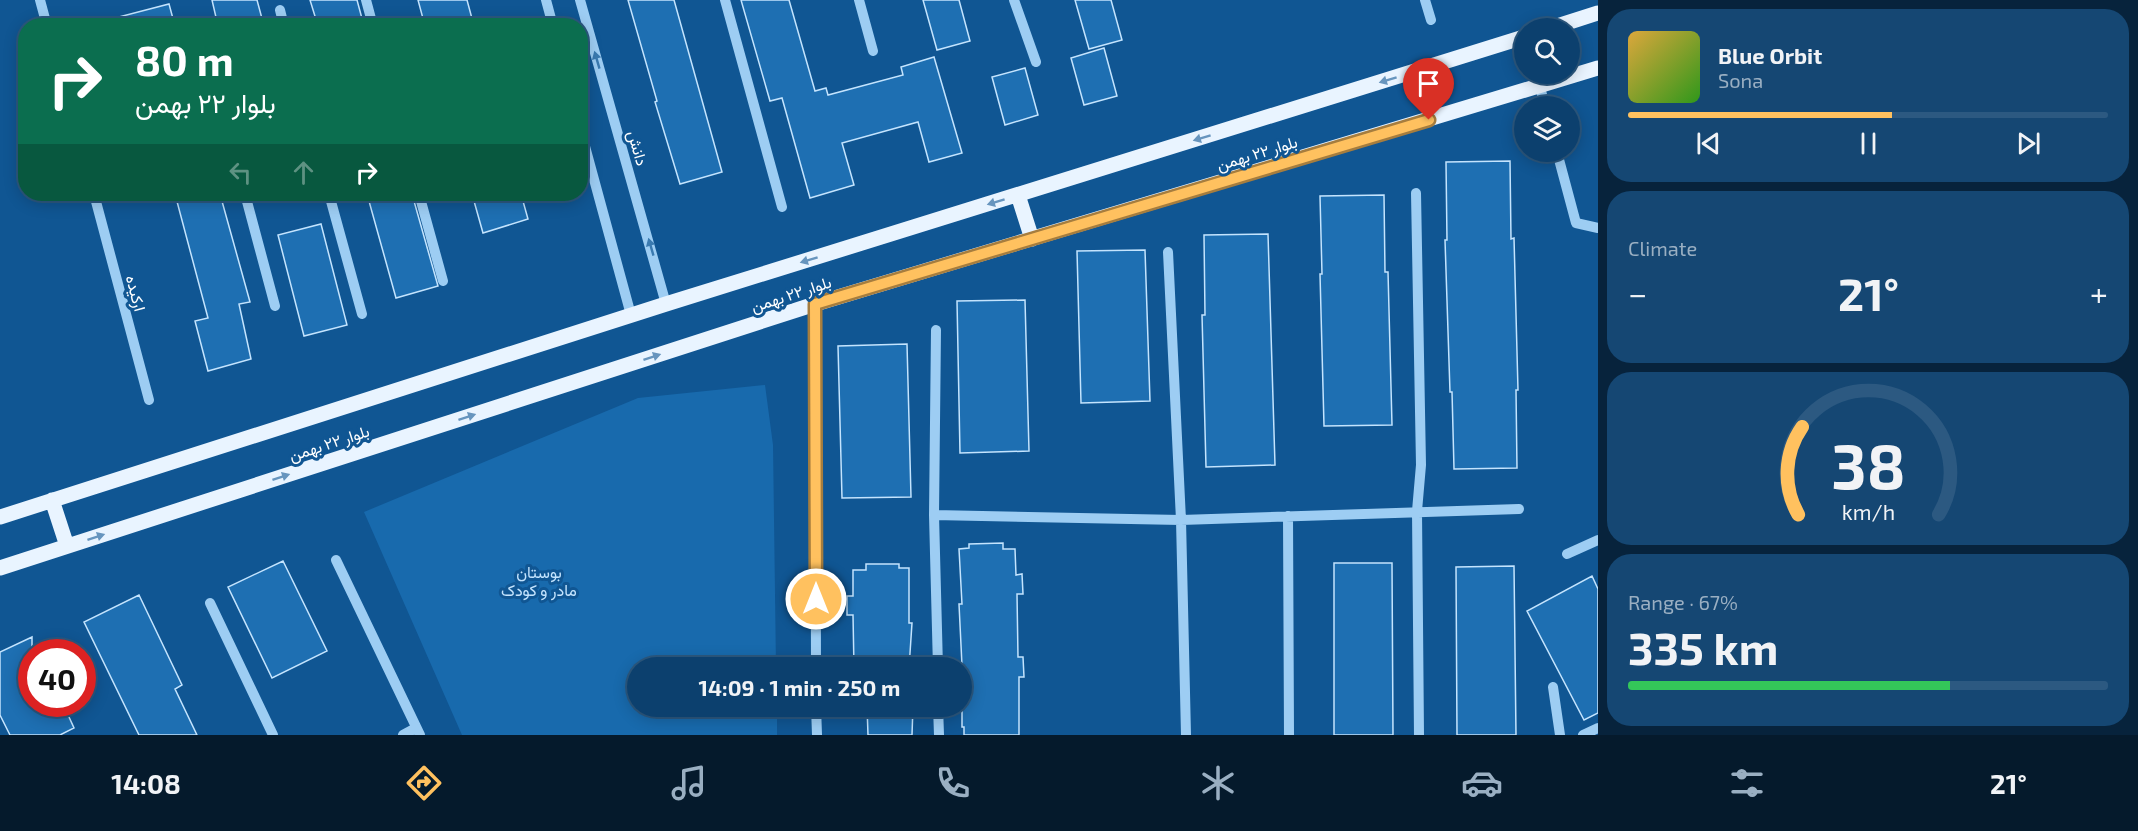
<!DOCTYPE html>
<meta charset="utf-8">
<style>
body{margin:0;font-family:"Exo 2",Vazirmatn,sans-serif;background:#154773;color:#f1f3f6;height:100vh;display:flex;flex-direction:column;font-size:22px;white-space:nowrap}
*{box-sizing:border-box;margin:0}
p{font-size:20px;color:#9aafc2}
.icon{flex:none;width:33px;height:33px;fill:none;stroke:currentColor;stroke-width:2;stroke-linecap:round;stroke-linejoin:round}
.map{position:relative;flex:1;overflow:hidden}
.panel{display:flex;flex-direction:column;gap:9px;padding:9px;background:#07233c;width:540px}
.panel>*{flex:none}
.guide{position:absolute;left:18px;top:18px;width:570px;height:183px;border-radius:24px;box-shadow:0 3px 15px #0003,0 0 0 2px #2c5981;background:#0b6e4f;color:#fff;overflow:hidden}
.tools{position:absolute;left:1514px;top:18px;display:grid;gap:12px}
.tools a{display:grid;place-items:center;width:66px;height:66px;border-radius:50%;background:#0c406e;box-shadow:0 3px 15px #0003,0 0 0 2px #2c5981;font-size:30px}
.speed{position:absolute;left:18px;top:639px;display:flex;gap:12px;font-size:30px;font-weight:700;text-align:center}
.speed>*{display:grid;place-content:center;width:78px;height:78px;border-radius:50%;background:#0c406e;box-shadow:0 3px 15px #0003,0 0 0 2px #2c5981;line-height:1}
.speed .limit{border:9px solid #d22;background:#fff;color:#111}
.pin{position:absolute;display:grid;place-items:center;width:51px;height:51px;color:#fff;margin:-62px -26px;border-radius:50% 50% 50% 0;rotate:-45deg;box-shadow:0 0 6px #0007}
.pin .icon{rotate:45deg}
.me{position:absolute;width:66px;margin:-33px;rotate:0deg;stroke-linejoin:round;filter:drop-shadow(0 0 4px #0008)}
.turn{display:flex;align-items:center;gap:21px;height:126px;padding:0 18px;font-size:27px}
.turn .icon{width:78px;height:78px;stroke-width:2.5}
.turn b{display:block;font-size:42px;line-height:51px}
.lanes{display:flex;align-items:center;height:57px;padding:0 18px;background:#0003;justify-content:center;gap:30px;direction:ltr}
.lanes .off{opacity:.35}
.big{font-size:45px;font-weight:700;line-height:1.1}
.panel .widget{flex:1;display:flex;flex-direction:column;justify-content:center;gap:9px;min-width:0;padding:0 21px;border-radius:24px;background:#154773}
.panel .dial{align-items:center;gap:0}
.dial svg{height:156px;overflow:visible;fill:none;stroke:#2c5981;stroke-width:7;stroke-linecap:round;text-anchor:middle}
.dial text{fill:#f1f3f6;stroke:none}
.song{display:flex;align-items:center;gap:18px}
.cover{width:72px;height:72px;border-radius:9px;background:linear-gradient(135deg,hsl(40 70% 55%),hsl(110 70% 35%))}
.played{height:6px;border-radius:3px;background:linear-gradient(90deg,#ffc15f 55%,#2c5981 55%)}
.keys{display:flex;justify-content:space-around;direction:ltr}
.heat{display:flex;justify-content:space-between;align-items:center;font-size:33px;direction:ltr}
.charge{height:9px;border-radius:4px;background:linear-gradient(90deg,#34c759 67%,#2c5981 0)}
.trip{position:absolute;left:627px;top:657px;width:345px;height:60px;border-radius:30px;background:#0c406e;box-shadow:0 3px 15px #0003,0 0 0 2px #2c5981;font-weight:700;line-height:60px;text-align:center}
.tabs{display:flex;height:96px;justify-content:space-around;align-items:center;background:#051a2c;color:#9aafc2}
.tabs .icon{width:42px;height:42px}
.tabs .active{color:#ffc15f}
.tabs b{font-size:27px;color:#f1f3f6}
main{display:flex;flex:1;min-height:0}
.map>svg:first-child{display:block}
.green{fill:#186aad}
.building{fill:#1e6fb2;stroke:#c4e4fe;stroke-width:1.5}
.lines{fill:none;stroke-linecap:round;stroke-linejoin:round}
.minor{stroke:#9dcdf3;stroke-width:10}
.major{stroke:#e9f4ff;stroke-width:15}
.oneway{fill:#3a7ab0}
.oneway2{fill:#6795be}
.route-casing{stroke:#a67d3e;stroke-width:15}
.route{stroke:#ffc15f;stroke-width:10}
.labels{text-anchor:middle;stroke-width:6;stroke-linejoin:round;paint-order:stroke}
.street-label{font-size:16px;fill:#fff;stroke:#105693}
.park-label{font-size:16px;fill:#c4e4fe;stroke:#105693}
</style>
<main>
<div class="map">
<svg width="1598" height="735" viewBox="0 0 1598 735">
<rect width="100%" height="100%" fill="#105693"/>
<!-- green -->
<path class="green" d="M765,385L773,445L776,667L638,668V706L777,707V735H462L364,512L638,398Z"/>
<!-- building -->
<path class="building" d="M212,0H257L264,26H218Z
M310,0H357L364,26H318Z
M418,0H467L474,26H425Z
M628,0H674L722,172L680,184L655,102L657,101Z
M741,0H789L815,91L826,88L828,95L903,75L901,67L934,57L962,153L929,162L918,122L842,143L854,185L810,198L782,98L770,101Z
M923,0H959L970,41L937,50Z
M1075,0H1111L1122,40L1089,49Z
M169,4L175,26H112L111,19Z
M1104,48L1117,96L1084,105L1071,58Z
M1025,68L1038,115L1005,125L992,77Z
M1510,161L1511,239L1514,238L1518,390H1516L1517,468L1454,469L1452,392H1450L1445,240H1447L1446,162Z
M175,194H220L250,302L239,304L251,359L208,371L195,321L208,318Z
M367,194H412L438,286L396,298Z
M472,194H521L528,219L483,233Z
M1384,195L1385,272H1388L1392,425L1324,426L1320,274H1322L1320,196Z
M321,224L347,325L304,336L278,235Z
M1268,234L1275,465L1206,467L1202,315H1205L1204,235Z
M1145,250L1150,401L1081,403L1077,251Z
M1025,300L1029,451L960,453L957,301Z
M907,344L911,497L842,498L838,346Z
M1003,543V549H1015L1016,575L1022,574L1023,594H1017L1018,657H1023L1024,677H1019V735H964V727H962V686H963L959,604H962L959,549L969,548V544Z
M283,561L327,651L272,678L228,587Z
M1334,563H1392L1393,735H1334Z
M866,564H899V568H909V623H912L909,668H854L853,615H847V596H853V570H866Z
M1514,566L1516,735H1457L1456,567Z
M1592,576L1598,589V713L1584,720L1527,611Z
M139,595L182,685L175,689L197,735H139L84,622Z
M32,637V704H63L74,728L60,735H10L0,715V652Z
M867,706H913L912,735H868Z"/>
<g class="lines">
<!-- minor -->
<path class="minor" d="M40,0L47,26
M366,0L373,26
M546,0L553,26
M580,0L666,304
M725,0L782,207
M859,0L873,51
M1014,0L1036,62
M1425,0L1431,20
M280,10L284,26
M1540,87L1545,106
M580,128L631,315
M1557,152L1576,223L1598,228
M1416,193L1421,465L1417,511L1419,735
M94,194L149,400
M245,194L275,306
M329,194L362,314
M419,194L443,281
M1168,252L1181,520L1186,735
M815,304L816,668
M936,330L934,515L938,668
M934,515L1181,520L1519,509
M1288,516L1289,735
M1567,554L1598,540
M336,560L420,735
M210,603L273,735
M1553,687L1560,735
M816,706L817,735
M938,706L939,735
M403,735L416,728
M1583,735L1598,728"/>
<!-- major -->
<path class="major" d="M1551,28L1598,13
M1018,195L1032,239
M52,500L67,546
M0,517L666,304L1524,37
M0,568L815,304L1598,68"/>
</g>
<!-- one-way arrows -->
<defs><path id="oneway-solid" d="M-6-.8H1V-3.2L6.5 0L1 3.2V.8H-6Z" transform="scale(1.5)"/></defs>
<g class="oneway">
<use href="#oneway-solid" transform="translate(597 60) rotate(-106)"/>
<use href="#oneway-solid" transform="translate(651 247) rotate(-106)"/>
</g>
<g class="oneway2">
<use href="#oneway-solid" transform="translate(1388 80) rotate(163)"/>
<use href="#oneway-solid" transform="translate(1202 138) rotate(163)"/>
<use href="#oneway-solid" transform="translate(996 202) rotate(163)"/>
<use href="#oneway-solid" transform="translate(809 260) rotate(163)"/>
<use href="#oneway-solid" transform="translate(652 357) rotate(-18)"/>
<use href="#oneway-solid" transform="translate(467 417) rotate(-18)"/>
<use href="#oneway-solid" transform="translate(281 477) rotate(-18)"/>
<use href="#oneway-solid" transform="translate(96 537) rotate(-18)"/>
</g>
<g class="lines">
<defs>
<path id="route" d="M816,599L815,304L1429,120"/>
</defs>
<!-- route casing -->
<use href="#route" class="route-casing"/>
<!-- route -->
<use href="#route" class="route"/>
</g>
<g class="labels">
<!-- street labels -->
<g class="street-label">
<text transform="translate(638 148) rotate(74)" y="6">دانش</text>
<text transform="translate(1257 153) rotate(-17)" y="6">بلوار ۲۲ بهمن</text>
<text transform="translate(136 293) rotate(75)" y="6">ارکیده</text>
<text transform="translate(791 294) rotate(-18)" y="6">بلوار ۲۲ بهمن</text>
<text transform="translate(329 443) rotate(-18)" y="6">بلوار ۲۲ بهمن</text>
</g>
<!-- park labels -->
<g class="park-label">
<text x="539" y="578">بوستان<tspan x="539" dy="18">مادر و کودک</tspan></text>
</g>
</g>
</svg>
<div class="tools">
<a><svg class="icon" aria-label="search" viewBox="0 0 24 24"><circle cx="10" cy="10" r="6"/><path d="M15 15l6 6"/></svg></a>
<a><svg class="icon" aria-label="layers" viewBox="0 0 24 24"><path d="M12 4l9 5-9 5-9-5zM3 14l9 5 9-5"/></svg></a>
</div>
<div class="speed"><div class="limit">40</div></div>
<div class="pin" style="left:1429px;top:120px;background:#d93025"><svg class="icon" aria-label="arrive" viewBox="0 0 24 24"><path d="M6 21V4h12l-3 4 3 4H6"/></svg></div>
<svg class="me" style="left:816px;top:599px" viewBox="-20 -20 40 40"><circle r="17" fill="#ffc15f" stroke="#fff" stroke-width="3"/><path d="M0-11L8 9 0 5-8 9z" fill="#fff"/></svg>
<div class="trip">14:09 · 1 min · 250 m</div>
<div class="guide">
<div class="turn"><svg class="icon" aria-label="right" viewBox="0 0 24 24"><path d="M7 20v-9h11M14 6l5 5-5 5"/></svg><div><b>80 m</b>بلوار ۲۲ بهمن</div></div>
<div class="lanes"><svg class="icon off" aria-label="left" viewBox="0 0 24 24"><path d="M17 20v-9H6M10 6l-5 5 5 5"/></svg><svg class="icon off" aria-label="ahead" viewBox="0 0 24 24"><path d="M12 20V5M6 11l6-6 6 6"/></svg><svg class="icon" aria-label="right" viewBox="0 0 24 24"><path d="M7 20v-9h11M14 6l5 5-5 5"/></svg></div>
</div>
</div>
<section class="panel">
<div class="widget">
<div class="song"><i class="cover"></i><div><b>Blue Orbit</b><p>Sona</p></div></div>
<div class="played"></div>
<div class="keys"><svg class="icon" aria-label="previous" viewBox="0 0 24 24"><path d="M18 5L8 12l10 7zM5 5v14"/></svg><svg class="icon" aria-label="pause" viewBox="0 0 24 24"><path d="M8 5v14M16 5v14"/></svg><svg class="icon" aria-label="next" viewBox="0 0 24 24"><path d="M6 5l10 7-10 7zM19 5v14"/></svg></div>
</div>
<div class="widget"><p>Climate</p>
<div class="heat"><a>−</a><b class="big">21°</b><a>+</a></div>
</div>
<div class="widget dial"><svg viewBox="0 0 100 80">
<path d="M14 69A42 42 0 1 1 86 69"/>
<path d="M14 69A42 42 0 0 1 16 24" stroke="#ffc15f"/>
<text x="50" y="56" font-size="32" font-weight="700">38</text>
<text x="50" y="72" font-size="11">km/h</text>
</svg></div>
<div class="widget"><p>Range · 67%</p><b class="big">335 km</b><div class="charge"></div></div>
</section>
</main>
<nav class="tabs">
<b>14:08</b>
<svg class="icon active" aria-label="directions" viewBox="0 0 24 24"><path d="M12 3l9 9-9 9-9-9zM9 14v-3h6M13 9l2 2-2 2"/></svg>
<svg class="icon" aria-label="music" viewBox="0 0 24 24"><path d="M9 18V5l10-2v13"/><circle cx="6" cy="18" r="3"/><circle cx="16" cy="16" r="3"/></svg>
<svg class="icon" aria-label="phone" viewBox="0 0 24 24"><path d="M5 4h4l2 5-3 2q2 4 5 5l2-3 5 2v4C11 20 4 13 5 4z"/></svg>
<svg class="icon" aria-label="climate" viewBox="0 0 24 24"><path d="M12 3v18M4 7l16 10M4 17L20 7"/></svg>
<svg class="icon" aria-label="car" viewBox="0 0 24 24"><path d="M5 17H2v-5l4-1 3-4h7l3 4 3 1v5h-3M9 17h6M6 11h13"/><circle cx="7" cy="17" r="2"/><circle cx="17" cy="17" r="2"/></svg>
<svg class="icon" aria-label="filters" viewBox="0 0 24 24"><path d="M4 7h16M4 17h16"/><circle cx="9" cy="7" r="2"/><circle cx="15" cy="17" r="2"/></svg>
<b>21°</b>
</nav>
